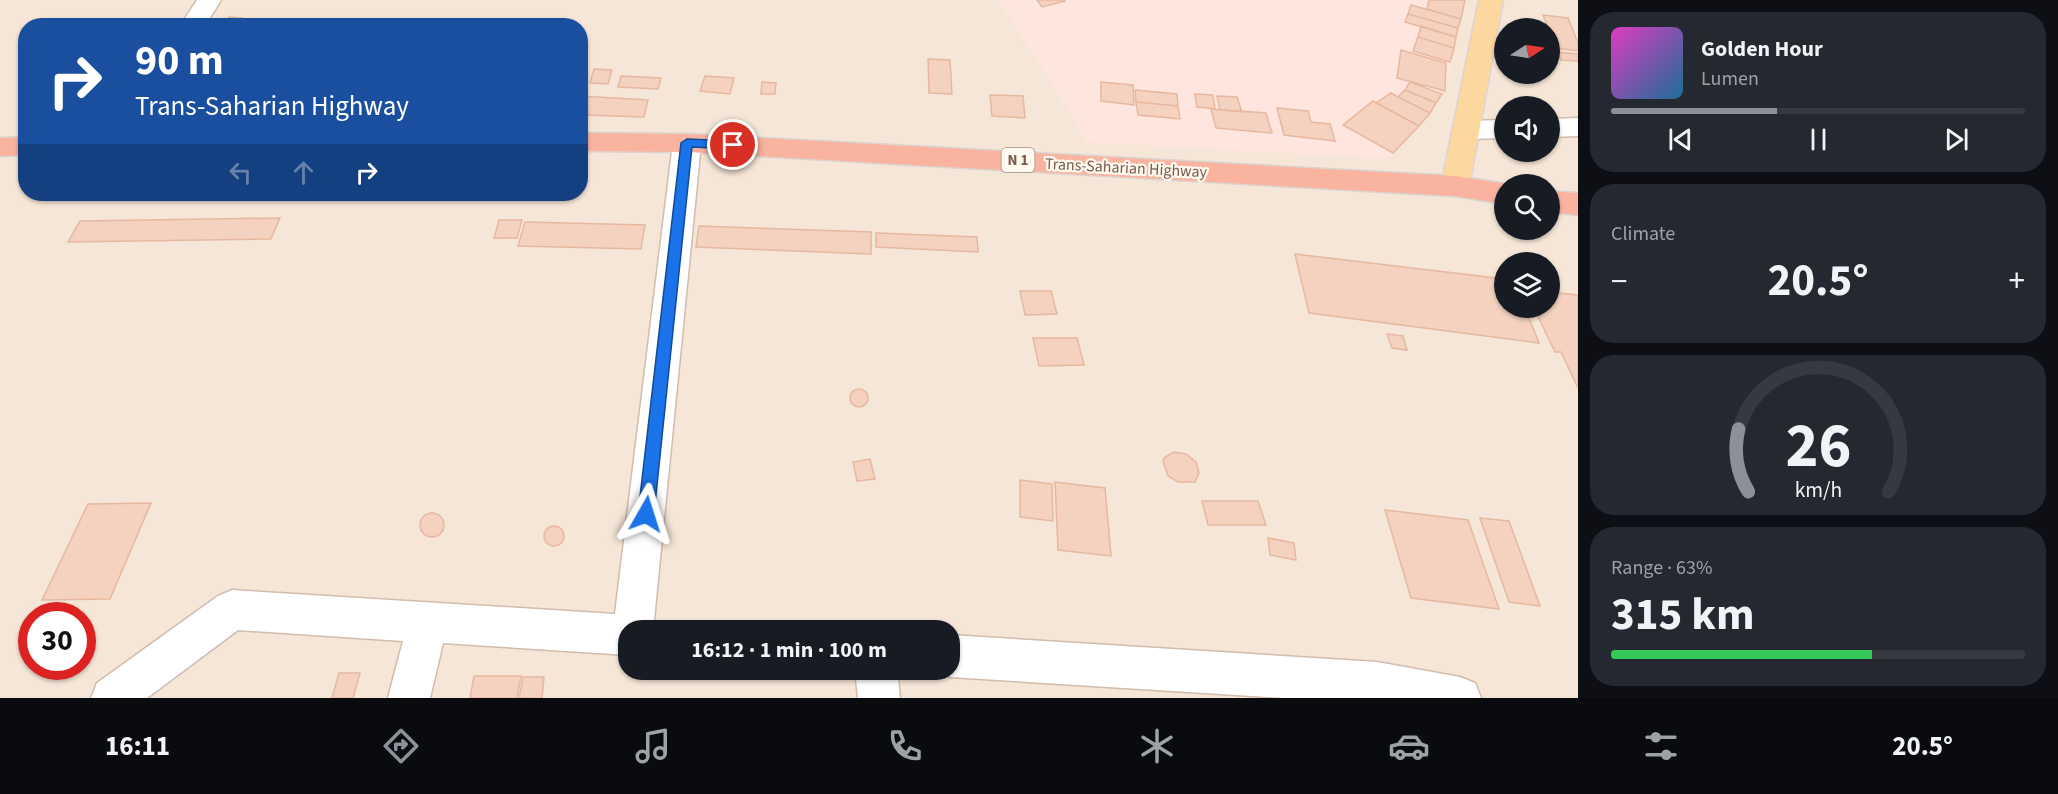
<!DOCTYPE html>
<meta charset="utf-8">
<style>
body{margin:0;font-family:"Source Sans 3",sans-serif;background:#242831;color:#f1f3f6;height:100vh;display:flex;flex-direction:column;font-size:22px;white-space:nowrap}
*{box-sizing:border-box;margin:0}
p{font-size:20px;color:#9ea1a6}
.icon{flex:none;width:33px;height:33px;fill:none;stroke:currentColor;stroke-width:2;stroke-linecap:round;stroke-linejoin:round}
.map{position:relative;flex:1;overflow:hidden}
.drawer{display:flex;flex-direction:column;gap:12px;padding:12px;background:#0d0f14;width:480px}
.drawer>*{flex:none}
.guide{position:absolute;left:18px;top:18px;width:570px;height:183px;border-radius:24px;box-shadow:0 2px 4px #0004;background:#1a4fa0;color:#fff;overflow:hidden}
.needle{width:39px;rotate:78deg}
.tools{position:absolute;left:1494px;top:18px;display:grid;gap:12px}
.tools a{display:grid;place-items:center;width:66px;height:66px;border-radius:50%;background:#171b24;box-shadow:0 2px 4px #0004;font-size:30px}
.speed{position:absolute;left:18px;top:602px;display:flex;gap:12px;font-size:30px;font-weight:700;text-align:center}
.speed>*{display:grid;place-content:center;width:78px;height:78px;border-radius:50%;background:#171b24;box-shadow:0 2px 4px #0004;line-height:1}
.speed .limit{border:9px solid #d22;background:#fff;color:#111}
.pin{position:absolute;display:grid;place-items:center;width:51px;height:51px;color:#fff;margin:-26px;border:3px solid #fff;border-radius:50%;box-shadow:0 2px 6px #0007}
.me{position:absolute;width:66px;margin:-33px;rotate:6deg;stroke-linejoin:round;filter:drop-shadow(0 0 4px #0008)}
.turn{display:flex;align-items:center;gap:21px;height:126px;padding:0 18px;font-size:27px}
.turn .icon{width:78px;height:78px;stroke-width:2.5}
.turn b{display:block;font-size:42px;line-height:51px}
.lanes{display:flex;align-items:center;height:57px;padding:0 18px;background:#0003;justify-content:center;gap:30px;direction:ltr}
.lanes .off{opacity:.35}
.big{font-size:45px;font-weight:700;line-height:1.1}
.drawer .card{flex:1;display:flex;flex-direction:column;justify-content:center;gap:9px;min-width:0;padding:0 21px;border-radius:24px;background:#242831}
.drawer .dial{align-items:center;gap:0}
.dial svg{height:156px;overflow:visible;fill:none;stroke:#363941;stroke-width:7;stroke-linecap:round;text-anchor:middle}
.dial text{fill:#f1f3f6;stroke:none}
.song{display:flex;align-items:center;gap:18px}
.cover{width:72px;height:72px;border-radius:9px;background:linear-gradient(135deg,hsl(310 70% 55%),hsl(200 70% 35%))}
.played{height:6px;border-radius:3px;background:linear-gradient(90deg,#8c9099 40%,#363941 40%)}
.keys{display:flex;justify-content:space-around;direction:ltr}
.heat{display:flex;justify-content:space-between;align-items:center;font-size:33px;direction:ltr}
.charge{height:9px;border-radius:4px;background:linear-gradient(90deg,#34c759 63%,#363941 0)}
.trip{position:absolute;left:618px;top:620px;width:342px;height:60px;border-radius:24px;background:#171b24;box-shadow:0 2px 4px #0004;font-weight:700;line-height:60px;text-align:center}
.tab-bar{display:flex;height:96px;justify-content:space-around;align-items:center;background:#090b0e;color:#9ea1a6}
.tab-bar .icon{width:42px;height:42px}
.tab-bar .current{color:#8c9099}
.tab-bar b{font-size:27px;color:#f1f3f6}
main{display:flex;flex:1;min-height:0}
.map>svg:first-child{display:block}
.residential{fill:#f5e6d7;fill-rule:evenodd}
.commercial{fill:#fee5dd}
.building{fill:#f4d2bf;stroke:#e7b89f;stroke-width:1.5}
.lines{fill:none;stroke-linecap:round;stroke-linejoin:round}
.minor-casing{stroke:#d1bcad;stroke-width:3}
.major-casing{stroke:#dcd4d0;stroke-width:3}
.highway-casing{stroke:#dcd4d0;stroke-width:3}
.minor{fill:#fff;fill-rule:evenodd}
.major{fill:#fdd7a0;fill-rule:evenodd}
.highway{fill:#f9b39e;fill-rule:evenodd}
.route{fill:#1a73e8;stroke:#114b97;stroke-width:1.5}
.labels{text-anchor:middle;stroke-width:4.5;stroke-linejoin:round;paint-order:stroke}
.shield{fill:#fff9f0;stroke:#a28a7c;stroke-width:1.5}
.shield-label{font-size:15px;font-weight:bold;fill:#7a5a4b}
.street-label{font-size:16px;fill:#7a5a4b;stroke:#fff9f0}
</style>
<main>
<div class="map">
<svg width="1578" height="698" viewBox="0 0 1578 698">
<rect width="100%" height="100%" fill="#fdf5e9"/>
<!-- residential -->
<path class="residential" d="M0,0H1578V698H0ZM26,26H580V194H26ZM1504,28H1550V74H1504ZM1504,106H1550V152H1504ZM1504,184H1550V230H1504ZM1504,262H1550V308H1504ZM32,615H82V666H32ZM628,630H950V669H628Z"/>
<!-- commercial -->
<path class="commercial" d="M998,0H1465L1445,91L1388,159L1086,142L1071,114Z"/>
<!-- building -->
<path class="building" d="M1037,0H1064L1065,1L1042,7Z
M1429,0H1465L1461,19L1427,9Z
M1411,5L1461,19L1458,28L1408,14Z
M1408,14L1458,28L1456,37L1405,22Z
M1543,15L1568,18L1578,43V51L1556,48Z
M229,17L242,18L237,26H222Z
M1421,26L1456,37L1454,48L1418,37Z
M1418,37L1454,48L1450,62L1413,51Z
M1401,50L1446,63L1445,91L1397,78Z
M1556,52L1578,54V61L1561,60Z
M928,59L950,60L952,94L929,93Z
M594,69L612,70L608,84L590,83Z
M621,76L661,78L658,89L618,87Z
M705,76L734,78L730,94L700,91Z
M762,82L776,83L775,94H761Z
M1101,82L1133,85L1134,105L1101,101Z
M1410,82L1442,94L1436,103L1405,90Z
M1135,90L1177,94L1178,106L1136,102Z
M1405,90L1436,103L1430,113L1398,97Z
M1391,93L1398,97L1430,113L1419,126L1376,103Z
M1195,94L1213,95L1215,109L1197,107Z
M990,95L1023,96L1025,118L992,116Z
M580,96L648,100L644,117L581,115L583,106H580Z
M1217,96L1237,97L1242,112L1220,110Z
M1373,101L1419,126L1393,153L1343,125Z
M1136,102L1178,106L1180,119L1138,115Z
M1277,108L1308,111L1311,122L1330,124L1335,141L1284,135Z
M1211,109L1266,113L1272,133L1216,128Z
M280,218L271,239L68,242L80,221Z
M499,220H522L517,238H494Z
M525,222L645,225L641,249L518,246Z
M699,226L871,232V254L696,247Z
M876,233L977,237L978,252L876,247Z
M1295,254L1504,279V308H1525L1539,343L1309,313Z
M1020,291H1051L1057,314L1025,315Z
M1550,292L1578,295V388L1561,352H1555L1534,308H1550Z
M1387,334L1403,336L1407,350L1392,348Z
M1033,338H1077L1084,365L1039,366Z
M850 398a9 9 0 1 1 18 0a9 9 0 1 1-18 0Z
M1174,452L1186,454L1196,462L1199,473L1195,482H1178L1168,476L1163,461L1165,457Z
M870,459L875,479L857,481L853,462Z
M1020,480L1052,484L1053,521L1020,517Z
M1055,482L1105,488L1111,556L1058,550Z
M1202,501H1258L1266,525H1208Z
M151,503L110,599L42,600L88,504Z
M1385,510L1468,520L1499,609L1411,598Z
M420 525a12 12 0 1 1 24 0a12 12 0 1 1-24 0Z
M1480,518L1509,521L1540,606L1509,602Z
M544 536a10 10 0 1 1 20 0a10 10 0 1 1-20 0Z
M1268,538L1294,543L1296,560L1270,555Z
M339,673H360L353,698H332Z
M474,676H521L517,698H470Z
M523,677H544L542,698H519Z"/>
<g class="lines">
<defs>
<path id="minor" d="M197,0H221L205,26H180Z
M1578,118V136L1550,137V119Z
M1504,120V138L1467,139L1457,136L1453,130L1457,124L1467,121Z
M687,134L697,136L701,143L653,630H628V655L443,643L430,698H388L403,641L238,630L147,698H91L97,683L218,596L232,590L615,614L673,143L677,136Z
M950,635L1377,662L1460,677L1475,683L1481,698H1284L950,677L935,669H950Z
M855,669H897L900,698H858Z"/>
<path id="major" d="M1479,0H1503L1469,186L1465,193L1455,196L1445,193L1441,186Z"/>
<path id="highway" d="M580,133L687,134L1455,176L1507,184H1504V204L1455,196L687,152L580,151Z
M26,137V155L0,156V138Z
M1550,191L1578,193V215L1550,212Z"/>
</defs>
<!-- minor casing -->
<use href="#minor" class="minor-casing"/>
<!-- major casing -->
<use href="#major" class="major-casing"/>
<!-- highway casing -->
<use href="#highway" class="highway-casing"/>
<!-- minor -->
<use href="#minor" class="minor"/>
<!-- major -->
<use href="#major" class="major"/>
<!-- highway -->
<use href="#highway" class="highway"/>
</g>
<!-- route -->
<path class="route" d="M687,139L733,141L739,145L733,149L692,147L654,514L652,519L646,521L641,519L638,514L681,143Z"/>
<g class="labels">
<!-- shield labels -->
<rect class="shield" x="1001.5" y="148" width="33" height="24" rx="4.5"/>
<g class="shield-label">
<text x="1018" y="165">N 1</text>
</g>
<!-- street labels -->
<g class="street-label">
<text transform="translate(1126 167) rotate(3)" y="6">Trans-Saharian Highway</text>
</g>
</g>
</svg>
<div class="tools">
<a><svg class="needle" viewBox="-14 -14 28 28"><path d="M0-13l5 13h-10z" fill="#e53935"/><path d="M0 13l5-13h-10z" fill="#9ea1a6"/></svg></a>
<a><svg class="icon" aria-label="sound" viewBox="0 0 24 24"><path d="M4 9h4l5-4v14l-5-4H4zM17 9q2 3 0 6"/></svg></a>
<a><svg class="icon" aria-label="search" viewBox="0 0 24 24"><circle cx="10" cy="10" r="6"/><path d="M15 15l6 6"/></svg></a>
<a><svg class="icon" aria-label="layers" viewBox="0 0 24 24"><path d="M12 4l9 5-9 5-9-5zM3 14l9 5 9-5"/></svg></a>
</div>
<div class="speed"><div class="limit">30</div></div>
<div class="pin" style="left:733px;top:145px;background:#d93025"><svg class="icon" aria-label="arrive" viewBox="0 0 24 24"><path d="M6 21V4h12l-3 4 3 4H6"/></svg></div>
<svg class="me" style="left:646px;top:514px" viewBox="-20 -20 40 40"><path d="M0-17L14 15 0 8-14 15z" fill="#1a73e8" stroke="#fff" stroke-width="4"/></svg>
<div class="trip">16:12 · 1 min · 100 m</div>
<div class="guide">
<div class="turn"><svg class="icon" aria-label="right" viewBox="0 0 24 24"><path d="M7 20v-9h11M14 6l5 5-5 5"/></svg><div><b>90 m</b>Trans-Saharian Highway</div></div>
<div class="lanes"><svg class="icon off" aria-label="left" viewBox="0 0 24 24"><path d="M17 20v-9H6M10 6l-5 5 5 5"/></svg><svg class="icon off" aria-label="ahead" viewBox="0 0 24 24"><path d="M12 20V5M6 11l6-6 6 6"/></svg><svg class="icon" aria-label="right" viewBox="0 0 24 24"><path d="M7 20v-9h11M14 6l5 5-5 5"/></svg></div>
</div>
</div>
<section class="drawer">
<div class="card">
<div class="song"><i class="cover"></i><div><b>Golden Hour</b><p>Lumen</p></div></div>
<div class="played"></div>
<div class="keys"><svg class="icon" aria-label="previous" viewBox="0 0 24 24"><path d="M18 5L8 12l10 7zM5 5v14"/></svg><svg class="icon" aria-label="pause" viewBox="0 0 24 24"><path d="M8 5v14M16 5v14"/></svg><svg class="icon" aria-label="next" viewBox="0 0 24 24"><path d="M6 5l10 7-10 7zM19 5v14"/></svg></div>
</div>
<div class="card"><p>Climate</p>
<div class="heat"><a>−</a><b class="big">20.5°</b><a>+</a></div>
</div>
<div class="card dial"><svg viewBox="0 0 100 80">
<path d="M14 69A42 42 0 1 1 86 69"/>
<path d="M14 69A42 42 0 0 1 9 37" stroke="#8c9099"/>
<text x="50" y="56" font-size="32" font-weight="700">26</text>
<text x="50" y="72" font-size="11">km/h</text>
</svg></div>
<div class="card"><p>Range · 63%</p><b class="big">315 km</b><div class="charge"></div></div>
</section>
</main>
<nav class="tab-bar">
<b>16:11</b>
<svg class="icon current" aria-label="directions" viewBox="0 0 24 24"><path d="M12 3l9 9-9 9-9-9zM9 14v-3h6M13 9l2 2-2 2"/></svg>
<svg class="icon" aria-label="music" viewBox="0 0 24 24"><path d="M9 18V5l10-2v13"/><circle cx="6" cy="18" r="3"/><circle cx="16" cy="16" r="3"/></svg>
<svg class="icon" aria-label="phone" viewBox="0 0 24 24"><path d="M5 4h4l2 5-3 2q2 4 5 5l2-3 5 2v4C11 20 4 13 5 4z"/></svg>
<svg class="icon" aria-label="climate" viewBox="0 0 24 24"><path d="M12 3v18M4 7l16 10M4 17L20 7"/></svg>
<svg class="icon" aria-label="car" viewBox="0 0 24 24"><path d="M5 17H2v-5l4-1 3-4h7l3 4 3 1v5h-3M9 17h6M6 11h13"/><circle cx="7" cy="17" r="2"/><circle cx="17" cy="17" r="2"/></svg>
<svg class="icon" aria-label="filters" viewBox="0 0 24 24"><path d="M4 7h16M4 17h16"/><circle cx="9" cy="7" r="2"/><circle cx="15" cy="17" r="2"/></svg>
<b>20.5°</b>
</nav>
